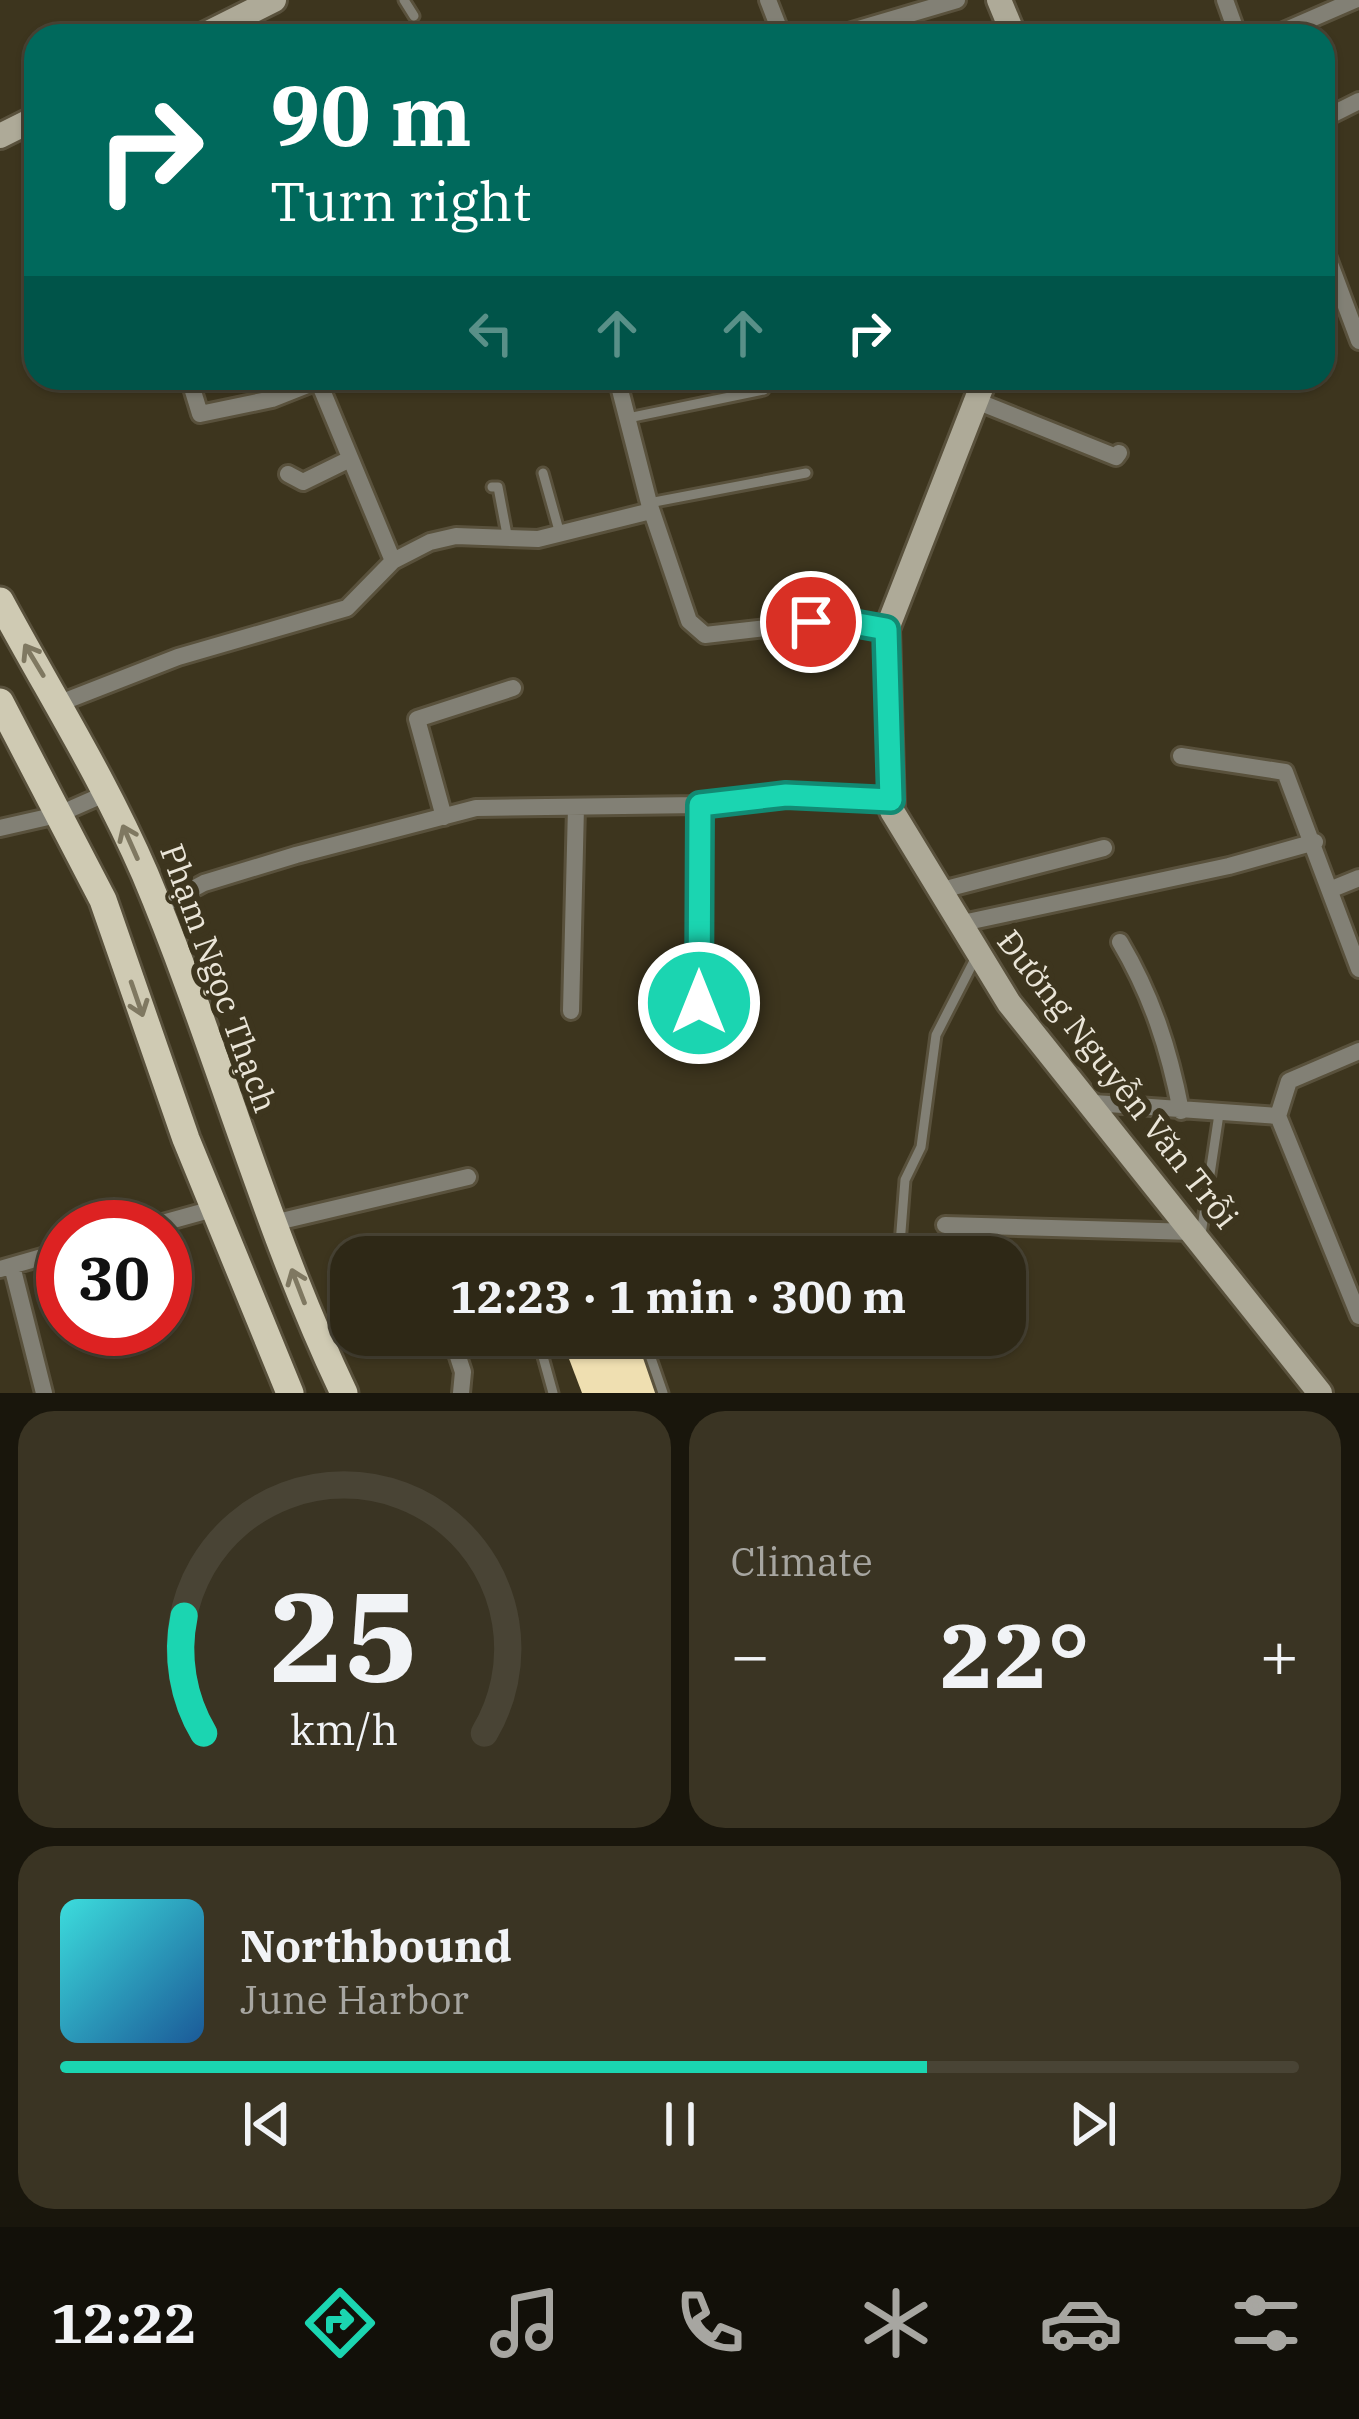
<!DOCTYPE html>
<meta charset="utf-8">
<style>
body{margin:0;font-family:"IBM Plex Serif",serif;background:#3a3423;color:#f1f3f6;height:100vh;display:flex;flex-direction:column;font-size:45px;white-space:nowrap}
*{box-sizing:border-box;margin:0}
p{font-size:39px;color:#a7a6a1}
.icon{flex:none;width:66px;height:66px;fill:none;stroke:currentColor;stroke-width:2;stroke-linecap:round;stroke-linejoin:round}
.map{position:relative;height:1393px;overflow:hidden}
.panel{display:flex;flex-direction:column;gap:18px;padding:18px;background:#19160c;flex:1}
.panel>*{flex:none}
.banner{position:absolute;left:24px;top:24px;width:1311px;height:366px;border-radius:36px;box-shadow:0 3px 9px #0004,0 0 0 3px #494435;background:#00695c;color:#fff;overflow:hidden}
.speed{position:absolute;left:36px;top:1200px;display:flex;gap:24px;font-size:60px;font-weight:700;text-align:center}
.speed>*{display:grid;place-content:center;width:156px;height:156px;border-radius:50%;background:#2e2816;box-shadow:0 3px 9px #0004,0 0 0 3px #494435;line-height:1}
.speed .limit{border:18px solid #d22;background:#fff;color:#111}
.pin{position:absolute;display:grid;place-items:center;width:102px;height:102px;color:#fff;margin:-51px;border:6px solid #fff;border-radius:50%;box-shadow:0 3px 12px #0007}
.me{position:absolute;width:132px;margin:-66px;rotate:0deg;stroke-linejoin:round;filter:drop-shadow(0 0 9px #0008)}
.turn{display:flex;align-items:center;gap:42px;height:252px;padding:0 48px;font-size:54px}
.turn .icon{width:156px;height:156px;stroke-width:2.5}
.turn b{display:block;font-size:84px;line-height:102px}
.lanes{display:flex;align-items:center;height:114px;padding:0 48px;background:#0003;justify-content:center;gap:60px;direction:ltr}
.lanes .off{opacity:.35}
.big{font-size:90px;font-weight:800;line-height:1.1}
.panel .tile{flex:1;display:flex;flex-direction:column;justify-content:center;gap:18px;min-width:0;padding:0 42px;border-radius:36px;background:#3a3423}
.panel .dial{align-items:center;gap:0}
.dial svg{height:312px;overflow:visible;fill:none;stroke:#494435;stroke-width:7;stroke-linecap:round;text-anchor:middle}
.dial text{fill:#f1f3f6;stroke:none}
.song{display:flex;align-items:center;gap:36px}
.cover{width:144px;height:144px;border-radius:18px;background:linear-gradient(135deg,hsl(180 70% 55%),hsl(210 70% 35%))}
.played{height:12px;border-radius:6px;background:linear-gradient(90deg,#1bd5b1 70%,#494435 70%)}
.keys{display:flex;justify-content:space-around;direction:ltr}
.heat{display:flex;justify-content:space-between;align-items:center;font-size:66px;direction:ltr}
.panel .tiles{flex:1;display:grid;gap:18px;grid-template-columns:1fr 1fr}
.tile:last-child{grid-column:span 2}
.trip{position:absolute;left:330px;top:1236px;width:696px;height:120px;border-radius:36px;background:#2e2816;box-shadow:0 3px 9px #0004,0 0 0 3px #494435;font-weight:800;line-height:120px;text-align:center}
.tabs{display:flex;height:192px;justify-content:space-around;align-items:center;background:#121009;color:#a7a6a1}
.tabs .icon{width:84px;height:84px}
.tabs .on{color:#1bd5b1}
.tabs b{font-size:54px;color:#f1f3f6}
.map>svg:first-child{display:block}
.building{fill:#efdfb1}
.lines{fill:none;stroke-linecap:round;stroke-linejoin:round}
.lane-casing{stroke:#59513c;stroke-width:15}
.street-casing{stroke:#59513c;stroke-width:22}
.secondary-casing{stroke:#59513c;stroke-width:30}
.primary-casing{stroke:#59513c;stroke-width:33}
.lane{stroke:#828075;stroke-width:9}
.street{stroke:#828075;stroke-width:16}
.secondary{stroke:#aeaa98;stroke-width:24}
.primary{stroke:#cfcab3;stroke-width:27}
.oneway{stroke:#7f7861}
.route-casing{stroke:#128a73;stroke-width:30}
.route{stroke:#1bd5b1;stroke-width:21}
.labels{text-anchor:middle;stroke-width:12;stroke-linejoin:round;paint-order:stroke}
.street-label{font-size:33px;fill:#eae5d8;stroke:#3d351e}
</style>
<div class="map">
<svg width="1359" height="1393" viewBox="0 0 1359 1393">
<rect width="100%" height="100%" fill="#3d351e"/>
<!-- building -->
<path class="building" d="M585,1335H636L658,1393H582L563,1343Z"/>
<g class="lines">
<defs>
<path id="lane" d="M404,0L414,16
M628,418L764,390
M543,473L560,534
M492,487H498L508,540
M649,503L806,473
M796,585L807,595L811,622
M1201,1234L1219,1114
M899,1257L905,1180L921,1147L936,1035L975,959
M537,1335L553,1393
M643,1335L663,1393"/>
<path id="street" d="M768,0L782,36
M1225,0L1238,36
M835,36L957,0
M1272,36L1355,0
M1323,119L1359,101
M1323,245L1359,341
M189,378L200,414L272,399L325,378
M317,378L393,561
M617,378L649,503L689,621L705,635L836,620L887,629
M974,400L1116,457L1119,453
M288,474L303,482L350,459
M60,703L178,657L347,608L393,561L430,542L456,536L538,539L651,511
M1181,756L1285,772L1359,969
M444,817L417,719L513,688
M0,828L57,815L107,793
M1332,889L1359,878
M942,890L1104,848
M157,908L204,883L296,855L476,808L700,805L786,795L891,800
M958,924L1229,866L1315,842
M1120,942C1152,996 1169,1049 1181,1111
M699,1003L700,805
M571,1011L576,807
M1359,1051L1289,1081L1278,1116L1359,1316
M1094,1103L1278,1116
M273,1223L468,1177
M945,1225L1194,1232
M148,1227L213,1209
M12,1266L44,1393
M0,1269L63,1251
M451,1335L463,1372L461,1393"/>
<path id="secondary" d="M999,0L1014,36
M202,36L274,0
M0,136L36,118
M985,378L887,629L892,811L1009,1003L1320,1393"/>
<path id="primary" d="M0,601C49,692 104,779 145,874C217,1045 264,1226 344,1393
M0,702L103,900L186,1139L290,1393"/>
</defs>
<!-- lane casing -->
<use href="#lane" class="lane-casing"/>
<!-- street casing -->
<use href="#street" class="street-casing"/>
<!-- secondary casing -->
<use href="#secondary" class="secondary-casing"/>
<!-- primary casing -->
<use href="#primary" class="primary-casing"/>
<!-- lane -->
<use href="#lane" class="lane"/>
<!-- street -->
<use href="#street" class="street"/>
<!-- secondary -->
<use href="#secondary" class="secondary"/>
<!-- primary -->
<use href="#primary" class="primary"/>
</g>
<!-- one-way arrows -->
<defs><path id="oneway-shaft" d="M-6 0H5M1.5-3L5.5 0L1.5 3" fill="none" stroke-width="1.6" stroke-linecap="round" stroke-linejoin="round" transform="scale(3)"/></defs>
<g class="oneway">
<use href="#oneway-shaft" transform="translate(34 660) rotate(-121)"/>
<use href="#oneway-shaft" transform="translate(130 842) rotate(-114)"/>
<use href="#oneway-shaft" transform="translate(137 999) rotate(71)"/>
<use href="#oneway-shaft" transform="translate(298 1286) rotate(-111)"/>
</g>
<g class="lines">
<defs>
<path id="route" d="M699,1003L700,805L786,795L891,800L886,629L836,620L811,622"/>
</defs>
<!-- route casing -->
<use href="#route" class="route-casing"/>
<!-- route -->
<use href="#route" class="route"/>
</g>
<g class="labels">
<!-- street labels -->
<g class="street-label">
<text transform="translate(219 978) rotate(70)" y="12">Phạm Ngọc Thạch</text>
<text transform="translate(1118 1079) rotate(52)" y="12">Đường Nguyễn Văn Trỗi</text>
</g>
</g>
</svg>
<div class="speed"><div class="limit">30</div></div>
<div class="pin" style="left:811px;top:622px;background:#d93025"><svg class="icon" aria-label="arrive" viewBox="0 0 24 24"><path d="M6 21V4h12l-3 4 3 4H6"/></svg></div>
<svg class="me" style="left:699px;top:1003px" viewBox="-20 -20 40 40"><circle r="17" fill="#1bd5b1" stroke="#fff" stroke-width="3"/><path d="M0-11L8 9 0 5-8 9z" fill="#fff"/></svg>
<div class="trip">12:23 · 1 min · 300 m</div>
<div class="banner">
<div class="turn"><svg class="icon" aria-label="right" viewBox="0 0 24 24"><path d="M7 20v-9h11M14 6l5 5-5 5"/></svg><div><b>90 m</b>Turn right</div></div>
<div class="lanes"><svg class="icon off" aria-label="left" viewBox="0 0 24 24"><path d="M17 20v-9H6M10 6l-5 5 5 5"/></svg><svg class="icon off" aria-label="ahead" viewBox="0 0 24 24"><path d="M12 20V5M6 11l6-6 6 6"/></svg><svg class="icon off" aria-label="ahead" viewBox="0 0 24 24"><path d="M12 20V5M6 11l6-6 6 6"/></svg><svg class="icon" aria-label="right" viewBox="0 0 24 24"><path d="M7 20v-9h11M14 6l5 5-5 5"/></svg></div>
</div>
</div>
<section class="panel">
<div class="tiles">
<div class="tile dial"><svg viewBox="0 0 100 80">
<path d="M14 69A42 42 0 1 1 86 69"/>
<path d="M14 69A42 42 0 0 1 9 39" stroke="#1bd5b1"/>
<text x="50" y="56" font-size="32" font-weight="700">25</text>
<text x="50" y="72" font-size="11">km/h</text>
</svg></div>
<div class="tile"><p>Climate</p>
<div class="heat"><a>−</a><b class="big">22°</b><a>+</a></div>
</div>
<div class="tile">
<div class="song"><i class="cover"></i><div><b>Northbound</b><p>June Harbor</p></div></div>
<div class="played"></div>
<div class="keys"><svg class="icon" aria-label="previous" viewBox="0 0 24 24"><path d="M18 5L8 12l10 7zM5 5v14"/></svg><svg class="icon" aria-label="pause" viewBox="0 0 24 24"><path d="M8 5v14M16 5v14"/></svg><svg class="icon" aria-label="next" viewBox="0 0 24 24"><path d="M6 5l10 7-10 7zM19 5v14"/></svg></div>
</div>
</div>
</section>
<nav class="tabs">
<b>12:22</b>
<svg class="icon on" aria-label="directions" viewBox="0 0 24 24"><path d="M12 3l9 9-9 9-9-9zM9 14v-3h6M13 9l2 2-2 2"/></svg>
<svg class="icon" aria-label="music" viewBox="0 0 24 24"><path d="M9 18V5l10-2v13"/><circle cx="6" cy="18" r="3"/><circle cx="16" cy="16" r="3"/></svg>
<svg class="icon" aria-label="phone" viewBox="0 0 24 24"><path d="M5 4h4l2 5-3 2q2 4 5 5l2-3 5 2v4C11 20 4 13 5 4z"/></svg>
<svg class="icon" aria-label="climate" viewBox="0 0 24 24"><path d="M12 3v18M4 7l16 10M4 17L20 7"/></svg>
<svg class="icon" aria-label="car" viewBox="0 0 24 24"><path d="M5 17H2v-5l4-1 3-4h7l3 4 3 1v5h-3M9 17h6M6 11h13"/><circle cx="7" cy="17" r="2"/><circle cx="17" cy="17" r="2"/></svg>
<svg class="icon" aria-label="filters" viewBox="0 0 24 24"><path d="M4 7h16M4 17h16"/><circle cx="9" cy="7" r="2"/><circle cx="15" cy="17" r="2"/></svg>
</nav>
